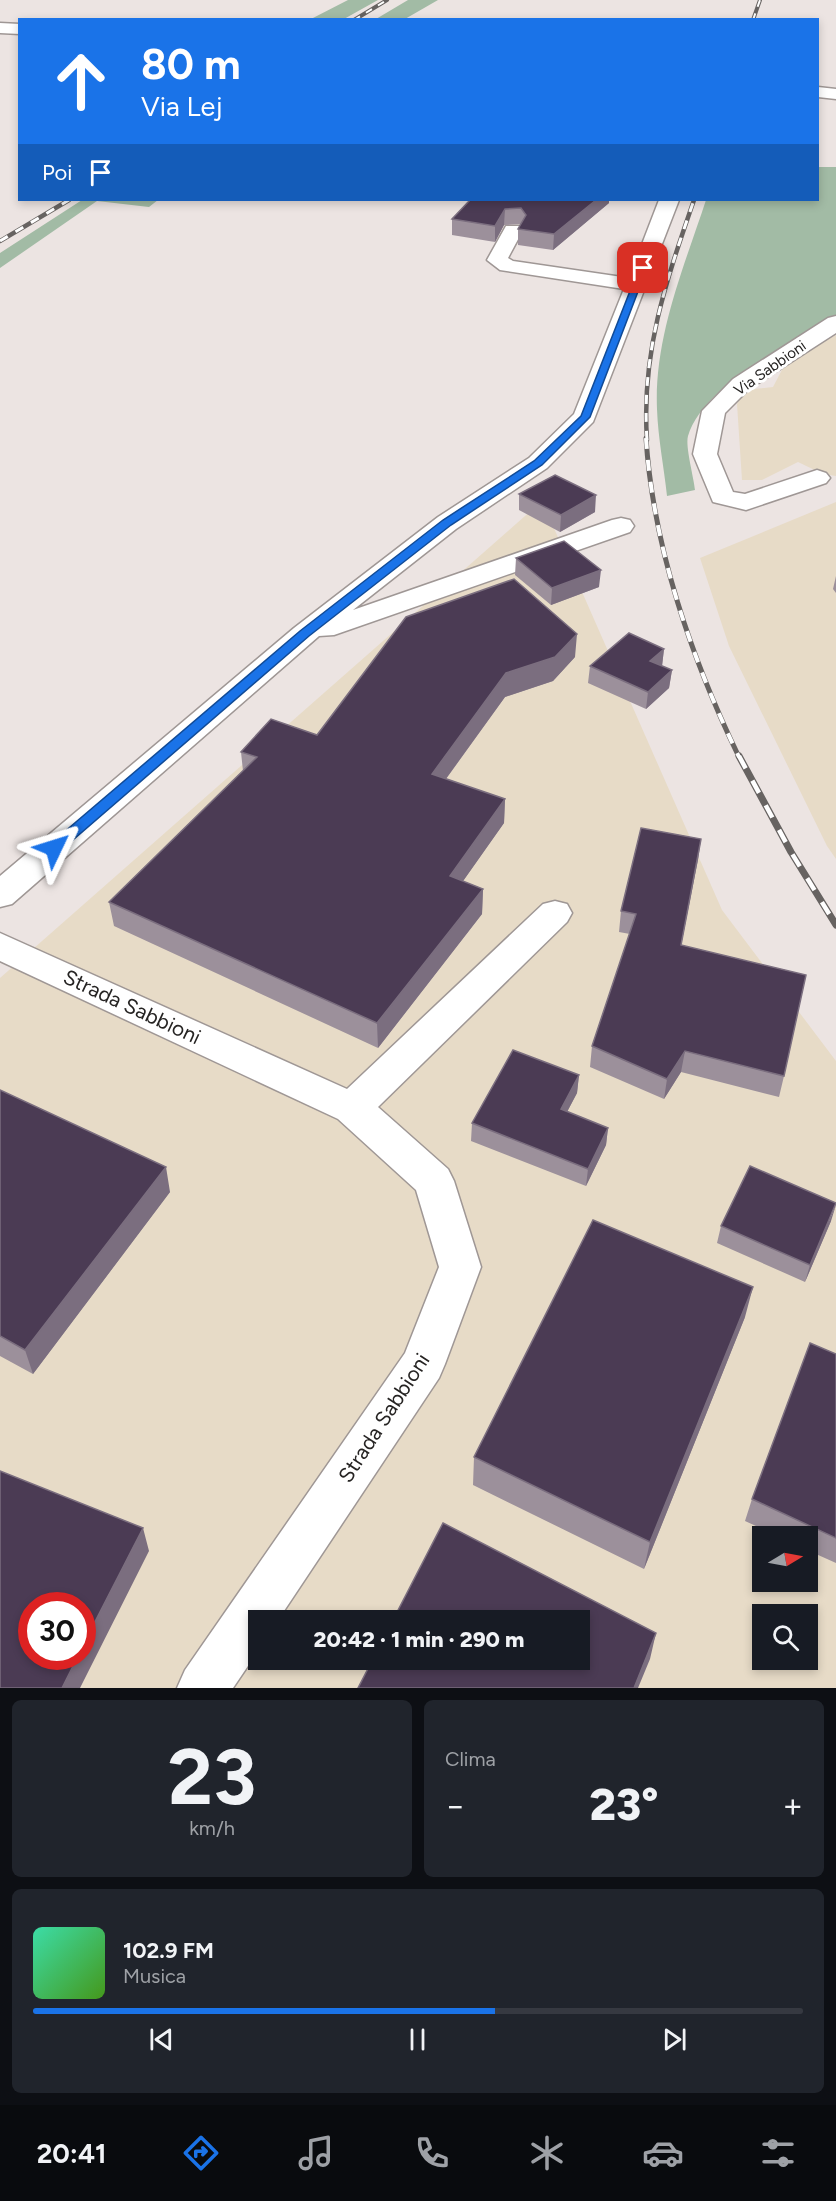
<!DOCTYPE html>
<html lang="it">
<meta charset="utf-8">
<style>
body{margin:0;font-family:Figtree,sans-serif;background:#20242c;color:#f1f3f6;height:100vh;display:flex;flex-direction:column;font-size:22px;white-space:nowrap}
*{box-sizing:border-box;margin:0}
p{font-size:20px;color:#9ea1a6}
.icon{flex:none;width:33px;height:33px;fill:none;stroke:currentColor;stroke-width:2;stroke-linecap:round;stroke-linejoin:round}
.map{position:relative;height:1688px;overflow:hidden}
.details{display:flex;flex-direction:column;gap:12px;padding:12px;background:#0d0f14;flex:1}
.details>*{flex:none}
.top-card{position:absolute;left:18px;top:18px;width:801px;height:183px;border-radius:0px;box-shadow:0 3px 9px #0003;background:#1a73e8;color:#fff;overflow:hidden}
.needle{width:39px;rotate:80deg}
.buttons{position:absolute;left:752px;top:1526px;display:grid;gap:12px}
.buttons a{display:grid;place-items:center;width:66px;height:66px;border-radius:0px;background:#171b24;box-shadow:0 3px 9px #0003;font-size:30px}
.speed{position:absolute;left:18px;top:1592px;display:flex;gap:12px;font-size:30px;font-weight:700;text-align:center}
.speed>*{display:grid;place-content:center;width:78px;height:78px;border-radius:50%;background:#171b24;box-shadow:0 3px 9px #0003;line-height:1}
.speed .limit{border:9px solid #d22;background:#fff;color:#111}
.pin{position:absolute;display:grid;place-items:center;width:51px;height:51px;color:#fff;margin:-26px;border-radius:12px;box-shadow:0 3px 9px #0006}
.me{position:absolute;width:66px;margin:-33px;rotate:49deg;stroke-linejoin:round;filter:drop-shadow(0 0 4px #0008)}
.turn{display:flex;align-items:center;gap:21px;height:126px;padding:0 24px;font-size:27px}
.turn .icon{width:78px;height:78px;stroke-width:2.5}
.turn b{display:block;font-size:42px;line-height:51px}
.then{display:flex;align-items:center;height:57px;padding:0 24px;background:#0003;gap:12px;font-size:22px}
.big{font-size:45px;font-weight:800;line-height:1.1}
.details .card{flex:1;display:flex;flex-direction:column;justify-content:center;gap:9px;min-width:0;padding:0 21px;border-radius:9px;background:#20242c}
.details .dial{align-items:center;gap:0}
.dial b{font-size:78px;line-height:1}
.song{display:flex;align-items:center;gap:18px}
.cover{width:72px;height:72px;border-radius:9px;background:linear-gradient(135deg,hsl(160 70% 55%),hsl(100 70% 35%))}
.played{height:6px;border-radius:3px;background:linear-gradient(90deg,#1a73e8 60%,#363941 60%)}
.keys{display:flex;justify-content:space-around;direction:ltr}
.heat{display:flex;justify-content:space-between;align-items:center;font-size:33px;direction:ltr}
.details .tiles{flex:1;display:grid;gap:12px;grid-template-columns:1fr 1fr}
.card:last-child{grid-column:span 2}
.trip{position:absolute;left:248px;top:1610px;width:342px;height:60px;border-radius:0px;background:#171b24;box-shadow:0 3px 9px #0003;font-weight:800;line-height:60px;text-align:center}
.tab-bar{display:flex;height:96px;justify-content:space-around;align-items:center;background:#090b0e;color:#9ea1a6}
.tab-bar .icon{width:42px;height:42px}
.tab-bar .current{color:#1a73e8}
.tab-bar b{font-size:27px;color:#f1f3f6}
.map>svg:first-child{display:block}
.industrial{fill:#e7dbc7;fill-rule:evenodd}
.green{fill:#a2bba5}
.lines{fill:none;stroke-linecap:round;stroke-linejoin:round}
.minor-casing{stroke:#9f9795;stroke-width:3}
.minor{fill:#fff;fill-rule:evenodd}
.rail-far3-casing{stroke:#676361;stroke-width:4}
.rail-far2-casing{stroke:#676361;stroke-width:4.5}
.rail-far1-casing{stroke:#676361;stroke-width:5}
.rail-casing{stroke:#676361;stroke-width:7}
.rail-far3{stroke:#fff;stroke-width:2;stroke-dasharray:7;stroke-linecap:butt}
.rail-far2{stroke:#fff;stroke-width:3;stroke-dasharray:9;stroke-linecap:butt}
.rail-far1{stroke:#fff;stroke-width:4;stroke-dasharray:11;stroke-linecap:butt}
.rail{stroke:#fff;stroke-width:4.5;stroke-dasharray:14;stroke-linecap:butt}
.wall{fill:#9c909b}
.shaded-wall{fill:#7b6e7f}
.building{fill:#4b3b54;stroke:#7b6e7f;stroke-width:1.5}
.route{fill:#1a73e8;stroke:#114b97;stroke-width:1.5}
.labels{text-anchor:middle;stroke-width:6;stroke-linejoin:round;paint-order:stroke}
.far-street-label{font-size:15px;fill:#262423;stroke:#fff}
.near-street-label{font-size:21px;fill:#262423;stroke:#fff}
</style>
<div class="map">
<svg width="836" height="1688" viewBox="0 0 836 1688">
<rect width="100%" height="100%" fill="#ece4e2"/>
<!-- industrial -->
<path class="industrial" d="M836,335V476L823,474L798,462L762,480H742L737,404L744,390L773,387L785,364Z
M542,501L722,910L836,1061V1688H0V978ZM762,1536H807V1581H762ZM32,1605H82V1656H32ZM762,1614H807V1659H762ZM258,1620H579V1659H258Z
M836,502V859L827,846L729,646L700,558Z"/>
<!-- green -->
<path class="green" d="M348,0H378L344,19H311Z
M408,0H438L405,19H376Z
M818,167H836V315C792,342 704,385 688,436C685,446 694,478 695,490L667,496C664,468 658,438 657,409C654,337 684,267 706,200H818Z
M82,200H158L149,207L97,201L0,268V253Z"/>
<g class="lines">
<defs>
<path id="minor" d="M0,23L20,24V34L0,33Z
M818,87L836,89V99L818,97Z
M659,200H679L593,422L547,468L456,529L353,610L612,520L621,518L630,520L634,526L630,532L334,635L319,636L12,904L0,907V876L294,628L438,517L529,458L574,414L624,289L500,270L487,260L506,226H520L523,230L508,258L513,261L629,278Z
M836,316V333L749,389L725,413L717,454L733,492L745,494L817,470L826,473L830,478L826,483L746,510L713,502L693,454L702,411L733,379L828,318Z
M555,901L567,904L572,913L567,922L378,1107L448,1169L454,1181L481,1267L445,1364L439,1378L278,1620H258V1651L233,1688H177L185,1670L405,1353L439,1267L416,1190L338,1119L0,961V933L347,1089L543,904Z"/>
</defs>
<!-- minor casing -->
<use href="#minor" class="minor-casing"/>
<!-- minor -->
<use href="#minor" class="minor"/>
<defs>
<path id="rail-far3" d="M354,20L387,0
M753,20L760,0"/>
<path id="rail-far2" d="M0,241L69,200
M647,440C641,353 666,281 694,200"/>
<path id="rail-far1" d="M646,438C653,547 692,660 739,757"/>
<path id="rail" d="M739,756L791,852L836,925"/>
</defs>
<!-- rail-far3 casing -->
<use href="#rail-far3" class="rail-far3-casing"/>
<!-- rail-far2 casing -->
<use href="#rail-far2" class="rail-far2-casing"/>
<!-- rail-far1 casing -->
<use href="#rail-far1" class="rail-far1-casing"/>
<!-- rail casing -->
<use href="#rail" class="rail-casing"/>
<!-- rail-far3 -->
<use href="#rail-far3" class="rail-far3"/>
<!-- rail-far2 -->
<use href="#rail-far2" class="rail-far2"/>
<!-- rail-far1 -->
<use href="#rail-far1" class="rail-far1"/>
<!-- rail -->
<use href="#rail" class="rail"/>
</g>
<!-- wall -->
<path class="wall" d="M470,200H609V203L553,250L518,245V229L521,225L520,224L504,225L495,242L452,235V219Z
M519,494L595,512L560,532L519,510Z
M516,558L599,587L551,605L515,575Z
M836,576V593L833,589Z
M664,649L662,666L672,670L669,688L646,709L588,683L590,666Z
M575,657L553,681L505,697L446,779L505,799L504,823L463,881L483,889L482,914L378,1048L114,926L109,902L243,771L241,752L317,735Z
M701,839L681,946L784,1076L779,1097L681,1072L664,1099L590,1067L592,1046L630,934L619,932L621,911Z
M579,1075L577,1093L567,1112L608,1128L606,1145L586,1186L471,1141L472,1123Z
M0,1090L170,1192L33,1374L0,1356Z
M831,1221L805,1282L717,1243L721,1226Z
M745,1317L644,1569L473,1485L474,1457Z
M836,1354V1563L807,1550V1536H778L745,1521L752,1499Z"/>
<!-- shaded-wall -->
<path class="shaded-wall" d="M596,200H609V203L553,250L554,234Z
M505,209L504,225L495,242V226Z
M596,495L595,512L560,532L561,515Z
M601,570L599,587L551,605L552,588Z
M577,634L575,657L553,681L505,697L432,798V774L506,673Z
M664,649L662,666L650,661Z
M672,670L669,688L646,709L648,692Z
M505,799L504,823L449,901L450,876Z
M701,839L698,860L677,966L681,945Z
M483,889L482,914L378,1048L377,1023Z
M685,1051L681,1072L664,1099L667,1079Z
M579,1075L577,1093L559,1127L561,1109Z
M608,1128L606,1145L586,1186L588,1169Z
M166,1167L170,1192L33,1374L25,1350Z
M836,1205L831,1221L805,1282L810,1265Z
M753,1287L745,1317L644,1569L650,1542Z
M143,1528L149,1551L80,1688H62L78,1656H82V1647Z
M656,1633L650,1659L638,1688H634Z"/>
<!-- building -->
<path class="building" d="M470,200H596L554,234L518,229L526,215L521,208L505,209L495,226L452,219Z
M555,475L596,495L561,515L519,494Z
M564,541L601,570L552,588L516,558Z
M514,579L577,634L555,657L506,673L432,774L505,799L450,876L483,889L377,1023L109,902L257,757L241,752L271,719L317,735L406,617Z
M629,633L664,649L650,661L672,670L648,692L590,666Z
M641,828L701,839L681,945L806,975L784,1076L685,1051L667,1079L592,1046L636,914L621,911Z
M513,1050L579,1075L561,1109L608,1128L588,1169L472,1123Z
M0,1090L166,1167L25,1350L0,1336Z
M750,1166L836,1203L810,1265L721,1226Z
M593,1220L753,1287L650,1542L474,1457Z
M810,1343L836,1354V1538L752,1499Z
M0,1471L143,1528L82,1647V1605H32V1656H78L62,1688H0Z
M443,1523L656,1633L634,1688H358L373,1659H579V1620H393Z"/>
<!-- route -->
<path class="route" d="M643,265L647,268L590,417L542,465L451,525L309,636L59,852H49L47,848L49,845L300,631L443,520L534,461L581,416L639,268Z"/>
<g class="labels">
<!-- far-street labels -->
<g class="far-street-label">
<text transform="translate(770 368) rotate(-35)" y="5">Via Sabbioni</text>
</g>
<!-- near-street labels -->
<g class="near-street-label">
<text transform="translate(132 1007) rotate(25)" y="7">Strada Sabbioni</text>
<text transform="translate(384 1418) rotate(-57)" y="7">Strada Sabbioni</text>
</g>
</g>
</svg>
<div class="buttons">
<a><svg class="needle" viewBox="-14 -14 28 28"><path d="M0-13l5 13h-10z" fill="#e53935"/><path d="M0 13l5-13h-10z" fill="#9ea1a6"/></svg></a>
<a><svg class="icon" aria-label="search" viewBox="0 0 24 24"><circle cx="10" cy="10" r="6"/><path d="M15 15l6 6"/></svg></a>
</div>
<div class="speed"><div class="limit">30</div></div>
<div class="pin" style="left:643px;top:268px;background:#d93025"><svg class="icon" aria-label="arrive" viewBox="0 0 24 24"><path d="M6 21V4h12l-3 4 3 4H6"/></svg></div>
<svg class="me" style="left:54px;top:848px" viewBox="-20 -20 40 40"><path d="M0-17L14 15 0 8-14 15z" fill="#1a73e8" stroke="#fff" stroke-width="4"/></svg>
<div class="trip">20:42 · 1 min · 290 m</div>
<div class="top-card">
<div class="turn"><svg class="icon" aria-label="ahead" viewBox="0 0 24 24"><path d="M12 20V5M6 11l6-6 6 6"/></svg><div><b>80 m</b>Via Lej</div></div>
<div class="then">Poi<svg class="icon" aria-label="arrive" viewBox="0 0 24 24"><path d="M6 21V4h12l-3 4 3 4H6"/></svg></div>
</div>
</div>
<section class="details">
<div class="tiles">
<div class="card dial"><b>23</b><p>km/h</p></div>
<div class="card"><p>Clima</p>
<div class="heat"><a>−</a><b class="big">23°</b><a>+</a></div>
</div>
<div class="card">
<div class="song"><i class="cover"></i><div><b>102.9 FM</b><p>Musica</p></div></div>
<div class="played"></div>
<div class="keys"><svg class="icon" aria-label="previous" viewBox="0 0 24 24"><path d="M18 5L8 12l10 7zM5 5v14"/></svg><svg class="icon" aria-label="pause" viewBox="0 0 24 24"><path d="M8 5v14M16 5v14"/></svg><svg class="icon" aria-label="next" viewBox="0 0 24 24"><path d="M6 5l10 7-10 7zM19 5v14"/></svg></div>
</div>
</div>
</section>
<nav class="tab-bar">
<b>20:41</b>
<svg class="icon current" aria-label="directions" viewBox="0 0 24 24"><path d="M12 3l9 9-9 9-9-9zM9 14v-3h6M13 9l2 2-2 2"/></svg>
<svg class="icon" aria-label="music" viewBox="0 0 24 24"><path d="M9 18V5l10-2v13"/><circle cx="6" cy="18" r="3"/><circle cx="16" cy="16" r="3"/></svg>
<svg class="icon" aria-label="phone" viewBox="0 0 24 24"><path d="M5 4h4l2 5-3 2q2 4 5 5l2-3 5 2v4C11 20 4 13 5 4z"/></svg>
<svg class="icon" aria-label="climate" viewBox="0 0 24 24"><path d="M12 3v18M4 7l16 10M4 17L20 7"/></svg>
<svg class="icon" aria-label="car" viewBox="0 0 24 24"><path d="M5 17H2v-5l4-1 3-4h7l3 4 3 1v5h-3M9 17h6M6 11h13"/><circle cx="7" cy="17" r="2"/><circle cx="17" cy="17" r="2"/></svg>
<svg class="icon" aria-label="filters" viewBox="0 0 24 24"><path d="M4 7h16M4 17h16"/><circle cx="9" cy="7" r="2"/><circle cx="15" cy="17" r="2"/></svg>
</nav>
